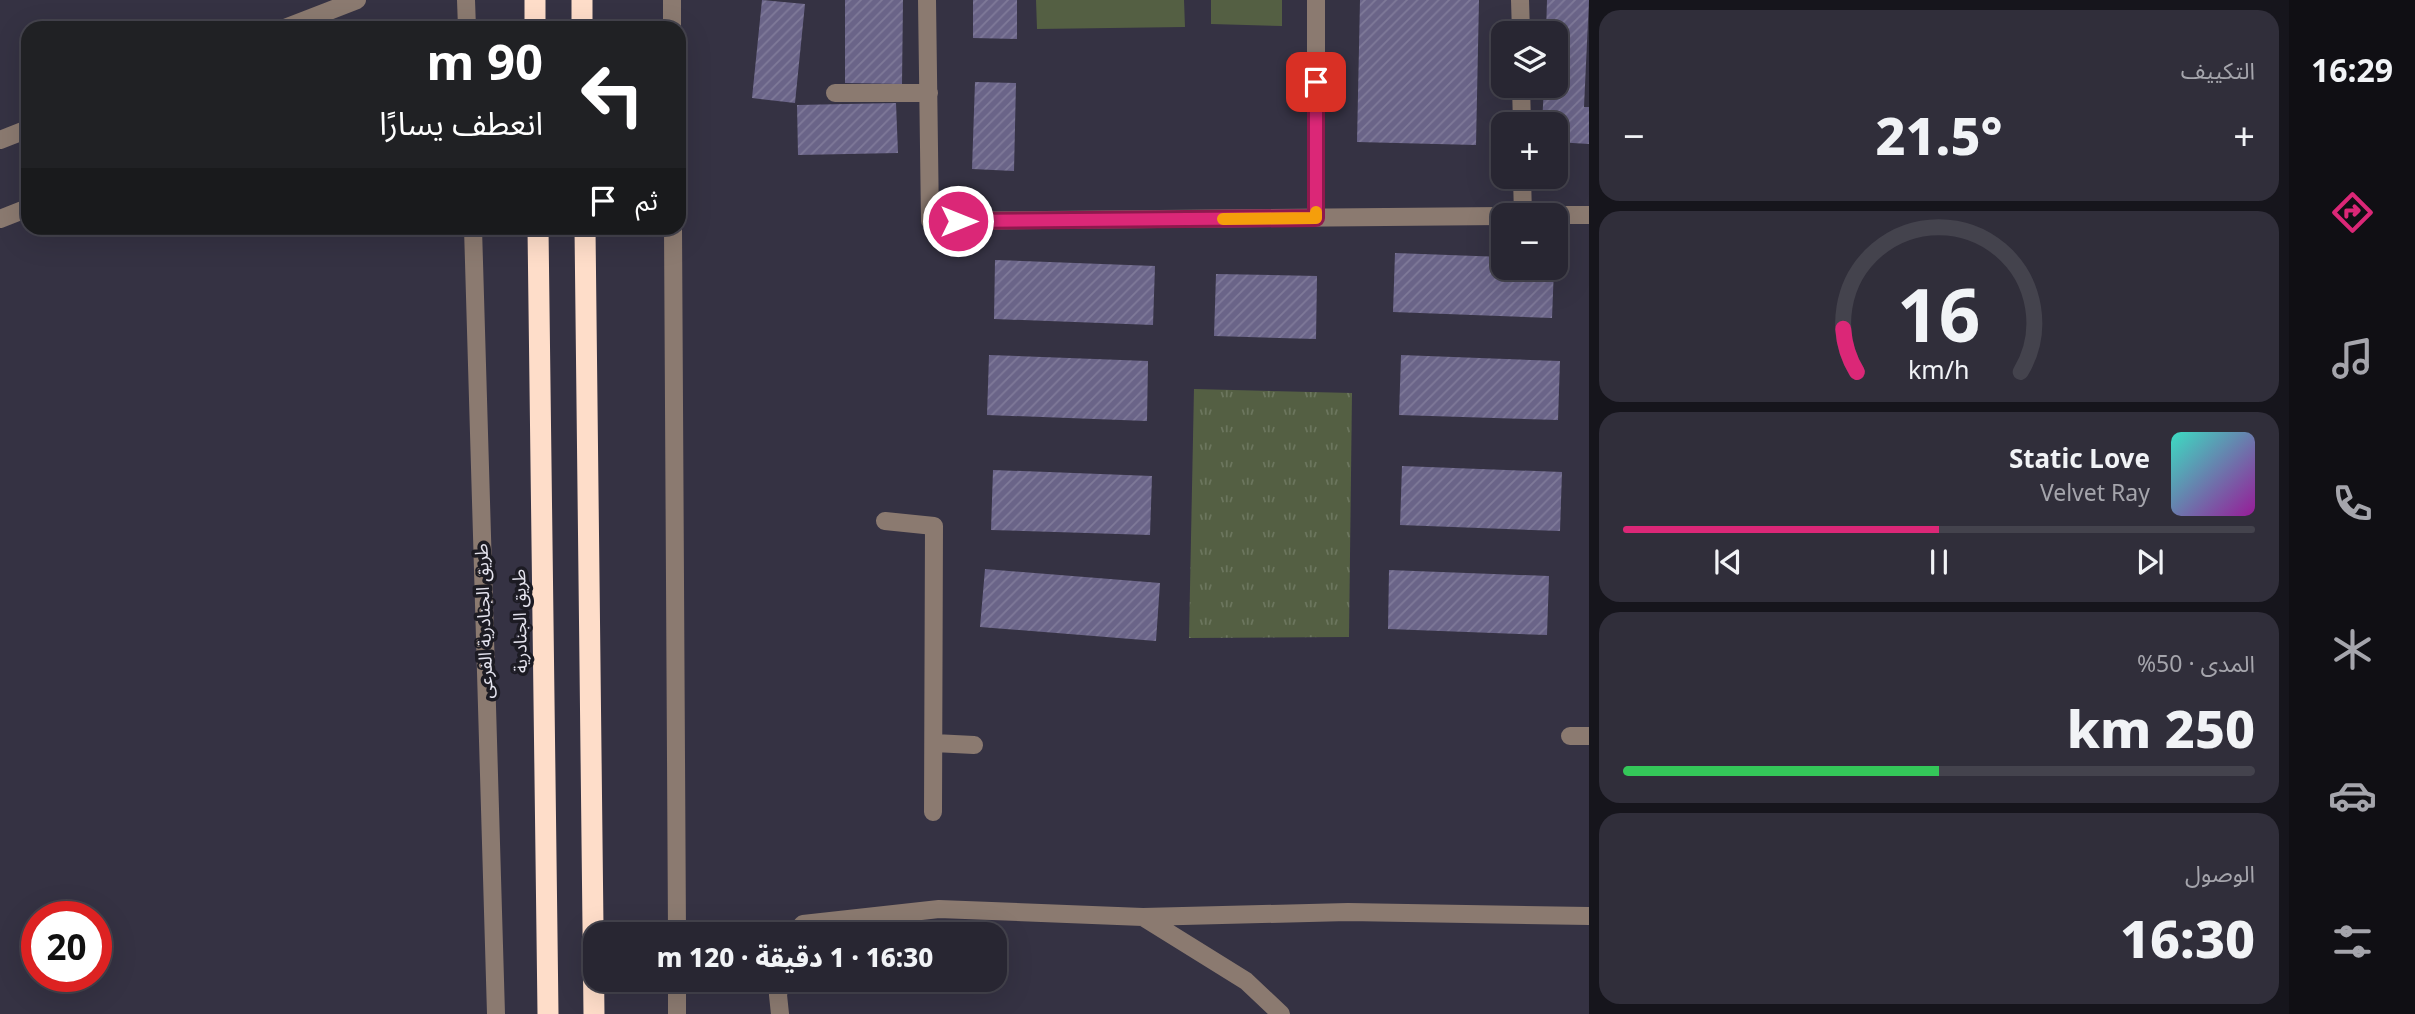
<!DOCTYPE html>
<html lang="ar">
<meta charset="utf-8">
<style>
body{margin:0;font-family:"Noto Sans","Noto Sans Arabic",sans-serif;background:#302e3a;color:#f1f3f6;direction:rtl;height:100vh;display:flex;flex-direction:column;font-size:26px;white-space:nowrap}
*{box-sizing:border-box;margin:0}
p{font-size:23px;color:#a5a5ac}
.icon{flex:none;width:38px;height:38px;fill:none;stroke:currentColor;stroke-width:2;stroke-linecap:round;stroke-linejoin:round}
.map{position:relative;flex:1;overflow:hidden;direction:ltr}
.details{display:flex;flex-direction:column;gap:10px;padding:10px;background:#16151c;width:700px}
.details>*{flex:none}
.banner{position:absolute;left:21px;top:21px;width:665px;height:214px;border-radius:21px;box-shadow:0 7px 28px #0002,0 0 0 2px #44434d;direction:rtl;background:#202124;color:#fff;overflow:hidden}
.buttons{position:absolute;left:1491px;top:21px;display:grid;gap:14px}
.buttons a{display:grid;place-items:center;width:77px;height:77px;border-radius:14px;background:#282632;box-shadow:0 7px 28px #0002,0 0 0 2px #44434d;font-size:35px}
.speed{position:absolute;left:21px;top:901px;display:flex;gap:14px;font-size:35px;font-weight:700;text-align:center}
.speed>*{display:grid;place-content:center;width:91px;height:91px;border-radius:50%;background:#282632;box-shadow:0 7px 28px #0002,0 0 0 2px #44434d;line-height:1}
.speed .limit{border:10px solid #d22;background:#fff;color:#111}
.pin{position:absolute;display:grid;place-items:center;width:60px;height:60px;color:#fff;margin:-30px;border-radius:14px;box-shadow:0 4px 10px #0006}
.me{position:absolute;width:77px;margin:-38px;rotate:90deg;stroke-linejoin:round;filter:drop-shadow(0 0 5px #0008)}
.turn{display:flex;align-items:center;gap:24px;height:147px;padding:0 28px;font-size:32px}
.turn .icon{width:91px;height:91px;stroke-width:2.5}
.turn b{display:block;font-size:49px;line-height:60px}
.then{display:flex;align-items:center;height:66px;padding:0 28px;background:#0003;gap:14px;font-size:26px}
.big{font-size:52px;font-weight:800;line-height:1.1}
.details .card{flex:1;display:flex;flex-direction:column;justify-content:center;gap:10px;min-width:0;padding:0 24px;border-radius:21px;background:#302e3a}
.details .dial{align-items:center;gap:0}
.dial svg{height:182px;overflow:visible;fill:none;stroke:#44434d;stroke-width:7;stroke-linecap:round;text-anchor:middle}
.dial text{fill:#f1f3f6;stroke:none}
.song{display:flex;align-items:center;gap:21px}
.cover{width:84px;height:84px;border-radius:10px;background:linear-gradient(135deg,hsl(170 70% 55%),hsl(300 70% 35%))}
.played{height:7px;border-radius:4px;background:linear-gradient(90deg,#db2777 50%,#44434d 50%)}
.keys{display:flex;justify-content:space-around;direction:ltr}
.heat{display:flex;justify-content:space-between;align-items:center;font-size:38px;direction:ltr}
.charge{height:10px;border-radius:5px;background:linear-gradient(90deg,#34c759 50%,#44434d 0)}
.trip{position:absolute;left:583px;top:922px;width:424px;height:70px;border-radius:21px;background:#282632;box-shadow:0 7px 28px #0002,0 0 0 2px #44434d;font-weight:800;line-height:70px;text-align:center;direction:rtl}
main{display:flex;flex:1;min-height:0}
.dock{display:flex;flex-direction:column;width:126px;justify-content:space-around;align-items:center;background:#100f14;color:#a5a5ac}
.dock .icon{width:49px;height:49px}
.dock .selected{color:#db2777}
.dock b{font-size:32px;color:#f1f3f6}
.map>svg:first-child{display:block}
.grass{fill:url(#grass-tufts)}
.pitch{fill:#545f43}
.building{fill:url(#building-hatch)}
.lines{fill:none;stroke-linecap:round;stroke-linejoin:round}
.minor{stroke:#8b7a70;stroke-width:18}
.highway{stroke:#feddc9;stroke-width:21}
.route-casing{stroke:#8e194d;stroke-width:18}
.route{stroke:#db2777;stroke-width:12}
.slow{stroke:#f59e0b;stroke-width:12}
.labels{text-anchor:middle;stroke-width:7;stroke-linejoin:round;paint-order:stroke}
.street-label{font-size:18px;fill:#e4e3ee;stroke:#1c1b23}
</style>
<main>
<nav class="dock">
<b>16:29</b>
<svg class="icon selected" aria-label="directions" viewBox="0 0 24 24"><path d="M12 3l9 9-9 9-9-9zM9 14v-3h6M13 9l2 2-2 2"/></svg>
<svg class="icon" aria-label="music" viewBox="0 0 24 24"><path d="M9 18V5l10-2v13"/><circle cx="6" cy="18" r="3"/><circle cx="16" cy="16" r="3"/></svg>
<svg class="icon" aria-label="phone" viewBox="0 0 24 24"><path d="M5 4h4l2 5-3 2q2 4 5 5l2-3 5 2v4C11 20 4 13 5 4z"/></svg>
<svg class="icon" aria-label="climate" viewBox="0 0 24 24"><path d="M12 3v18M4 7l16 10M4 17L20 7"/></svg>
<svg class="icon" aria-label="car" viewBox="0 0 24 24"><path d="M5 17H2v-5l4-1 3-4h7l3 4 3 1v5h-3M9 17h6M6 11h13"/><circle cx="7" cy="17" r="2"/><circle cx="17" cy="17" r="2"/></svg>
<svg class="icon" aria-label="filters" viewBox="0 0 24 24"><path d="M4 7h16M4 17h16"/><circle cx="9" cy="7" r="2"/><circle cx="15" cy="17" r="2"/></svg>
</nav>
<section class="details">
<div class="card"><p>التكييف</p>
<div class="heat"><a>−</a><b class="big">21.5°</b><a>+</a></div>
</div>
<div class="card dial"><svg viewBox="0 0 100 80">
<path d="M14 69A42 42 0 1 1 86 69"/>
<path d="M14 69A42 42 0 0 1 8 50" stroke="#db2777"/>
<text x="50" y="56" font-size="32" font-weight="700">16</text>
<text x="50" y="72" font-size="11">km/h</text>
</svg></div>
<div class="card">
<div class="song"><i class="cover"></i><div><b>Static Love</b><p>Velvet Ray</p></div></div>
<div class="played"></div>
<div class="keys"><svg class="icon" aria-label="previous" viewBox="0 0 24 24"><path d="M18 5L8 12l10 7zM5 5v14"/></svg><svg class="icon" aria-label="pause" viewBox="0 0 24 24"><path d="M8 5v14M16 5v14"/></svg><svg class="icon" aria-label="next" viewBox="0 0 24 24"><path d="M6 5l10 7-10 7zM19 5v14"/></svg></div>
</div>
<div class="card"><p>المدى · 50%</p><b class="big">250 km</b><div class="charge"></div></div>
<div class="card"><p>الوصول</p><b class="big">16:30</b></div>
</section>
<div class="map">
<svg width="1589" height="1014" viewBox="0 0 1589 1014">
<defs>
<pattern id="grass-tufts" width="24" height="20" patternUnits="userSpaceOnUse" patternTransform="scale(1.75)"><rect width="24" height="20" fill="#545f43"/><path d="M3 7l-1-3M5 7V3M7 7l1-3M15 17l-1-3M17 17v-4M19 17l1-3" fill="none" stroke="#6c765e"/></pattern>
<pattern id="building-hatch" width="6" height="6" patternUnits="userSpaceOnUse" patternTransform="scale(1.75)"><rect width="6" height="6" fill="#6a6488"/><path d="M-1 1l2-2M0 6l6-6M5 7l2-2" fill="none" stroke="#7f7a99"/></pattern>
</defs>
<rect width="100%" height="100%" fill="#353243"/>
<!-- grass -->
<path class="grass" d="M1194,389L1352,393L1349,637L1189,638Z"/>
<!-- pitch -->
<path class="pitch" d="M1036,0H1184L1185,27L1037,29Z
M1211,0H1282V26L1211,24Z"/>
<!-- building -->
<path class="building" d="M762,0L805,4L795,103L752,98Z
M845,0H903L902,84L845,83Z
M973,0H1017V39L973,38Z
M1360,0H1479L1476,145L1357,142Z
M1547,0H1589L1584,107H1589V144L1556,142V124H1542L1544,86H1556V33H1546Z
M975,82L1016,83L1014,171L972,169Z
M896,103L898,153L798,155L797,105Z
M1395,253L1503,257V268H1554L1552,318L1393,312Z
M995,260L1155,266L1153,325L994,319Z
M1216,274L1317,276L1316,339L1214,336Z
M989,355L1148,361L1147,421L987,415Z
M1401,355L1560,361L1558,420L1399,415Z
M1402,466L1562,472L1560,531L1400,525Z
M993,470L1152,476L1150,535L991,530Z
M985,569L1160,583L1156,641L980,627Z
M1389,570L1549,576L1547,635L1388,629Z"/>
<g class="lines">
<!-- minor -->
<path class="minor" d="M466,0L467,28
M672,0V28
M927,0L930,221L1503,216
M1316,0V218
M1520,0L1521,33
M285,28L357,0
M1521,86L1522,124
M835,93H929
M0,140L28,129
M1522,177L1523,215
M1547,215H1589
M0,219L28,208
M473,228L496,1014
M673,228L677,934
M885,521L934,526L933,812
M1570,736H1589
M934,743L974,745
M1143,917L1246,981L1281,1014
M794,934L803,924L939,909L1143,917L1348,912L1589,916
M677,980V1014
M780,1014L778,995L781,980"/>
<!-- highway -->
<path class="highway" d="M535,0V28
M582,0V28
M538,228L548,1014
M585,228L594,1014"/>
</g>
<g class="lines">
<defs>
<path id="route" d="M958,221L1316,218V82"/>
</defs>
<!-- route casing -->
<use href="#route" class="route-casing"/>
<!-- route -->
<use href="#route" class="route"/>
<!-- slow -->
<path class="slow" d="M1223,219L1316,218V212"/>
</g>
<g class="labels">
<!-- street labels -->
<g class="street-label">
<text transform="translate(484 621) rotate(-92)" y="6">طريق الجنادرية الفرعى</text>
<text transform="translate(520 621) rotate(-91)" y="6">طريق الجنادرية</text>
</g>
</g>
</svg>
<div class="buttons">
<a><svg class="icon" aria-label="layers" viewBox="0 0 24 24"><path d="M12 4l9 5-9 5-9-5zM3 14l9 5 9-5"/></svg></a>
<a>+</a>
<a>−</a>
</div>
<div class="speed"><div class="limit">20</div></div>
<div class="pin" style="left:1316px;top:82px;background:#d93025"><svg class="icon" aria-label="arrive" viewBox="0 0 24 24"><path d="M6 21V4h12l-3 4 3 4H6"/></svg></div>
<svg class="me" style="left:958px;top:221px" viewBox="-20 -20 40 40"><circle r="17" fill="#db2777" stroke="#fff" stroke-width="3"/><path d="M0-11L8 9 0 5-8 9z" fill="#fff"/></svg>
<div class="trip">16:30 · 1 دقيقة · 120 m</div>
<div class="banner">
<div class="turn"><svg class="icon" aria-label="left" viewBox="0 0 24 24"><path d="M17 20v-9H6M10 6l-5 5 5 5"/></svg><div><b>90 m</b>انعطف يسارًا</div></div>
<div class="then">ثم<svg class="icon" aria-label="arrive" viewBox="0 0 24 24"><path d="M6 21V4h12l-3 4 3 4H6"/></svg></div>
</div>
</div>
</main>
